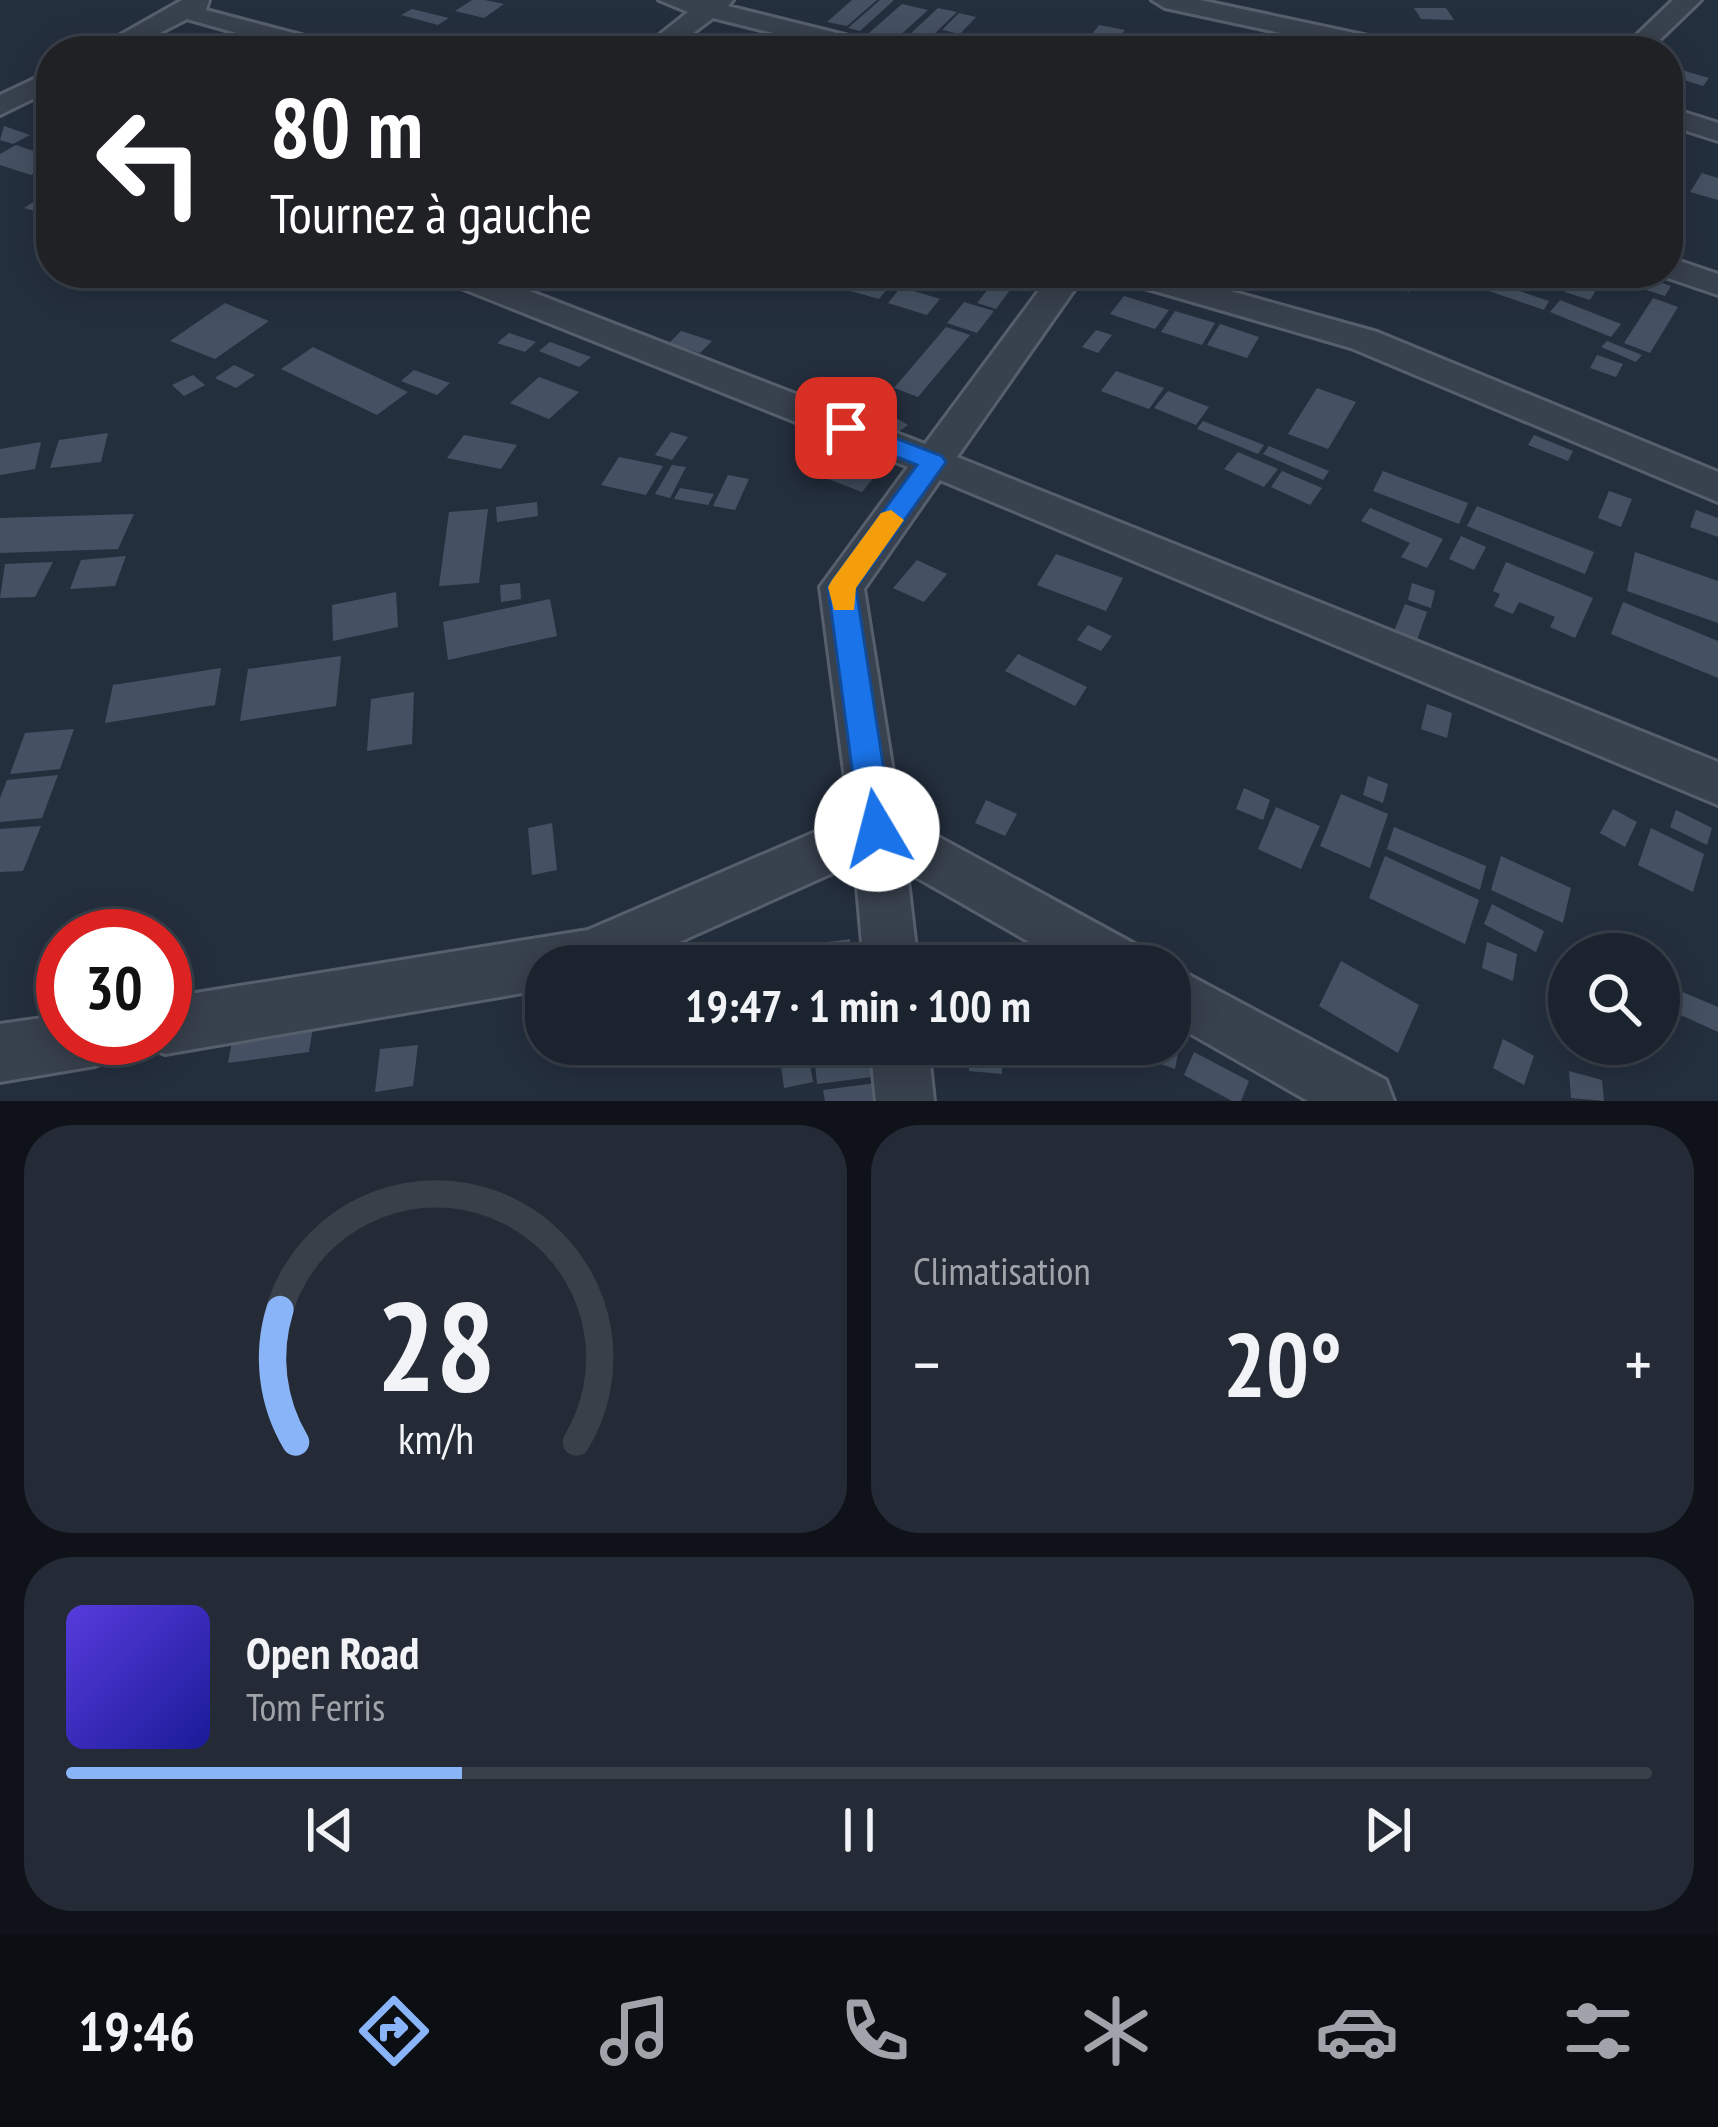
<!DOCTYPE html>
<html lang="fr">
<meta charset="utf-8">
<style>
body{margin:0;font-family:"PT Sans Narrow",sans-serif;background:#242b36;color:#f1f3f6;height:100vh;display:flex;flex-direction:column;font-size:45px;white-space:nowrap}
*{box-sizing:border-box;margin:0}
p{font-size:39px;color:#a0a4aa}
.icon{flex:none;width:66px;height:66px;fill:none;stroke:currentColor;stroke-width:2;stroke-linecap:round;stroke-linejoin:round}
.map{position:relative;height:1101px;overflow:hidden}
.sheet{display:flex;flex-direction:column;gap:24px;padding:24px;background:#0f1319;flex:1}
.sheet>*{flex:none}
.guide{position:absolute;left:36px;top:36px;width:1647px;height:252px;border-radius:48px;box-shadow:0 6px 30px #0003,0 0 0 3px #39404a;background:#202124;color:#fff;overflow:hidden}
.tools{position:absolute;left:1548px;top:933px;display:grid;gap:24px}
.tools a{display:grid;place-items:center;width:132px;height:132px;border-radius:50%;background:#1b232e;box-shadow:0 6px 30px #0003,0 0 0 3px #39404a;font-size:60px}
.speed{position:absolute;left:36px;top:909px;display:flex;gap:24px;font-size:60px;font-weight:700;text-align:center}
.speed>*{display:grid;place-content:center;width:156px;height:156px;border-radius:50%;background:#1b232e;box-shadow:0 6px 30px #0003,0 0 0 3px #39404a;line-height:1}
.speed .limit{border:18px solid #d22;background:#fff;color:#111}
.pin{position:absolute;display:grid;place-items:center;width:102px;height:102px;color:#fff;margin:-51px;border-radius:24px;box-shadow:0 6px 18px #0006}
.me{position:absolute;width:132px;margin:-66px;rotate:352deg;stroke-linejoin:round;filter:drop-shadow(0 0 9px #0008)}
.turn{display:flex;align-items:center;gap:42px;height:252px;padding:0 36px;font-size:54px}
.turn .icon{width:156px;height:156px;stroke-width:2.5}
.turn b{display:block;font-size:84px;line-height:102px}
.big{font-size:90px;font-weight:700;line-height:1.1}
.sheet .tile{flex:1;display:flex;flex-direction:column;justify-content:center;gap:18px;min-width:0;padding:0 42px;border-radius:48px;background:#242b36}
.sheet .dial{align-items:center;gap:0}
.dial svg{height:312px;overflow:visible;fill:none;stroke:#39404a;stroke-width:7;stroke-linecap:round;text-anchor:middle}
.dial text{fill:#f1f3f6;stroke:none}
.song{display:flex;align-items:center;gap:36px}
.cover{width:144px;height:144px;border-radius:18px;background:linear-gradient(135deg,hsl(250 70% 55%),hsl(240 70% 35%))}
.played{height:12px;border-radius:6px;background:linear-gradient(90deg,#8ab4f8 25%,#39404a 25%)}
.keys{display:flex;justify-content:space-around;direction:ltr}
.heat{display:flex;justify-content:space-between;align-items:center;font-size:66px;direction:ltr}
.sheet .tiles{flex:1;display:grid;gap:24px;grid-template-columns:1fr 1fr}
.tile:last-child{grid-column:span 2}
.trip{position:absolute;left:525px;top:945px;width:666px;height:120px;border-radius:48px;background:#1b232e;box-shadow:0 6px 30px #0003,0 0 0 3px #39404a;font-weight:700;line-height:120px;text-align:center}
.dock{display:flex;height:192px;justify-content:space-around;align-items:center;background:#0b0e12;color:#a0a4aa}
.dock .icon{width:84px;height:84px}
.dock .on{color:#8ab4f8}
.dock b{font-size:54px;color:#f1f3f6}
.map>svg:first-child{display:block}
.building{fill:#455162}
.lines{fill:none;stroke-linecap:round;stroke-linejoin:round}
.minor-casing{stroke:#565f6c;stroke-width:6}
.minor{fill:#38414e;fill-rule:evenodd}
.route{fill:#1a73e8;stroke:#114b97;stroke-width:3}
.slow{fill:#f59e0b}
</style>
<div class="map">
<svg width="1718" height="1101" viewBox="0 0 1718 1101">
<rect width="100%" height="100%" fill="#242f3e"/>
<!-- building -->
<path class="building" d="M472,0H485L504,4L484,18L455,11Z
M852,0H877L847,26L827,22Z
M880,0H894L860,31L848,28Z
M902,4L928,10L896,39L869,33Z
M938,8L957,12L928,40L908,36Z
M1414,8H1446L1454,20L1421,19Z
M412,9L449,18L438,25L401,15Z
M959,13L976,17L960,34L942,30Z
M1099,25L1125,30L1113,47L1087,41Z
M517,34L552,44L541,51L499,45Z
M1137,34L1206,49V51L1132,39Z
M1039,35L1078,43L1072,51L1029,47Z
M1668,66L1709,78L1703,86L1668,75Z
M4,126L30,135L13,144L0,140Z
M16,145L51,157V164L31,175L0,165V154Z
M1702,173L1718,178V200L1690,192Z
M51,191V211L46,214L24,208Z
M812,273H873L895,279L879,299L807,279Z
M1348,273H1409L1417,275L1409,292Z
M1437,273H1465L1549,301L1544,310Z
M1578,273L1604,277L1590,300L1565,292Z
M1631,273L1671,286L1665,296L1624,283Z
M992,284L1010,290L996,309L977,303Z
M901,287L940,299L927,315L888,303Z
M1124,296L1169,310L1155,329L1110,314Z
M1653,298L1678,307L1650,353L1624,343Z
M1560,300L1621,324L1611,337L1550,312Z
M964,302L994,311L977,333L947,323Z
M225,303L269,321L215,359L170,341Z
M1175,311L1215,323L1202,345L1161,332Z
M1220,324L1259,337L1247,358L1207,345Z
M946,327L970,335L918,397L894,388Z
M1096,330L1112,335L1098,353L1082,347Z
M681,331L712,341L700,353L669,343Z
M509,333L536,342L525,352L497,343Z
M1607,341L1642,355L1636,362L1601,347Z
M550,342L591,357L579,367L539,351Z
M313,347L408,392L377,415L281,369Z
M1597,355L1623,364L1616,377L1590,368Z
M234,365L255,375L236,388L215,378Z
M414,370L450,383L437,395L401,381Z
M1116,371L1164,388L1149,409L1101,391Z
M193,375L205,385L184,396L172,385Z
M539,377L579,392L549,419L510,403Z
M1317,388L1356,402L1328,449L1288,434Z
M1168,391L1209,407L1196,425L1154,408Z
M886,412L908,425L893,436L872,422Z
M1203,421L1264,445L1258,454L1197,429Z
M671,432L688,437L672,460L655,455Z
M108,433L101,462L50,468L59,440Z
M464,435L517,445L501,469L447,458Z
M1534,435L1573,451L1568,461L1528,445Z
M41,442L35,469L0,475V449Z
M1269,446L1329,471L1323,480L1263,454Z
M1238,452L1278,469L1264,487L1224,469Z
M619,457L663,466L646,495L601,485Z
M836,464L874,477L862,492L825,478Z
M672,465L686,467L670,498L655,494Z
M1282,471L1322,488L1310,505L1271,487Z
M1383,471L1468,503L1459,524L1373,491Z
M728,475L749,479L735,510L713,506Z
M680,488L714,494L708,505L674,499Z
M1609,491L1632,499L1621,527L1598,518Z
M537,502L538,516L497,522L496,507Z
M1477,506L1594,552L1585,574L1467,526Z
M1370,508L1443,539L1427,568L1401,557L1410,543L1361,521Z
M488,509L479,583L439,586L449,512Z
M1696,510L1718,518V537L1690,527Z
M134,514L118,549L0,553V518Z
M1461,536L1486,547L1474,570L1449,559Z
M1635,552L1718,581V623L1627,591Z
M1056,554L1123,578L1106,611L1037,585Z
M126,556L115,586L70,589L81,560Z
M917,560L947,574L924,602L893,588Z
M53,562L35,597L0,598L5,564Z
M1506,562L1593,598L1575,638L1550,627L1555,617L1519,602L1513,614L1494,606L1500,594L1493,591Z
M520,583L521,599L501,602L500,585Z
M1412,583L1435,591L1431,608L1408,600Z
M396,592L398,627L333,641L332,605Z
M550,599L557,636L448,660L443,622Z
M1623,602L1718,641V678L1611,634Z
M1405,604L1427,612L1417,640L1394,631Z
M1088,625L1112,636L1101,651L1077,640Z
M1018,654L1087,687L1075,706L1005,671Z
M341,656L336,706L240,721L248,669Z
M221,668L215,705L105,723L113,685Z
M414,692L412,744L367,751L371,699Z
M1427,704L1452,713L1447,738L1421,729Z
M74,729L60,769L10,774L25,733Z
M58,775L42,818L0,822V798L7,780Z
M1368,776L1388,784L1383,803L1363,795Z
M1244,788L1270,800L1263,820L1236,809Z
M1341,794L1388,814L1370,868L1320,846Z
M986,800L1017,814L1005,836L975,823Z
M1276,807L1320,826L1301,869L1258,849Z
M1613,809L1637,822L1625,847L1600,833Z
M1676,810L1712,828L1707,845L1670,827Z
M552,823L557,870L532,875L528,828Z
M41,826L23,871L0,872V829Z
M1394,827L1486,866L1480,890L1387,849Z
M1651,828L1704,854L1693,892L1638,865Z
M1385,856L1479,900L1465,944L1369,898Z
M1501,856L1571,888L1563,923L1491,890Z
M1492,904L1544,931L1536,952L1484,924Z
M850,939L853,966H807L805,945Z
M1487,942L1517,954L1513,981L1482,968Z
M1341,961L1419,1005L1398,1053L1319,1006Z
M1678,990L1718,1007V1032L1674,1012Z
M315,1015L309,1052L228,1063L235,1026Z
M1503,1039L1534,1056L1524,1085L1493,1068Z
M778,1044H807L813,1082L784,1088Z
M813,1044H867L872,1077L817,1084Z
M1159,1044L1179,1048L1175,1069L1155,1062Z
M418,1045L413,1086L375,1092L380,1049Z
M1194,1052L1249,1081L1241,1101H1232L1184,1075Z
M969,1053L1002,1055V1074L969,1071Z
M1569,1071L1602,1080L1604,1101L1571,1098Z
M876,1083L878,1101H825L823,1090Z"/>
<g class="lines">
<defs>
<path id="minor" d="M182,0H209L206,10L339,45L343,51H300L187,19L125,51H92Z
M659,0H733L728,6L885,45L889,51H844L713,18L669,51H639L688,12Z
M1152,0H1200L1401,43L1414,51H1364L1165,8Z
M1673,0H1701L1648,51H1620Z
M51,71V90L0,115V95Z
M1668,107L1718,123V141L1668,125Z
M1668,257L1718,274V295L1656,274L1668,273Z
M436,273H483L925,444L1052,273H1086L957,457L1718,762V805L940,480L864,589L900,816L1142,948L1150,966H1071L907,872L918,966H864L855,863L626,966H546V989L165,1054L145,1046L142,1038H165V998L588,930L850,817L820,587L908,467L441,280Z
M1112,273H1166L1377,332L1718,472V502L1351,348L1117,280Z
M1170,965L1386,1080L1394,1101H1308L1170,1022Z
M63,1015V1038H123L115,1058L95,1066L0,1082V1024Z
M870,1044H928L934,1101H876Z"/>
</defs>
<!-- minor casing -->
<use href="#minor" class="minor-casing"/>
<!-- minor -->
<use href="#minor" class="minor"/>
</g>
<!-- route -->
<path class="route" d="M846,419L942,456L946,462L856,588L893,829L888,839L877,843L865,839L860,829L828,587L917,465L837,433L833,428Z"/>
<!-- slow -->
<path class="slow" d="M891,510L904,520L856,588L854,610H834L828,587L832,580L881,513Z"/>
</svg>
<div class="tools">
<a><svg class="icon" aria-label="search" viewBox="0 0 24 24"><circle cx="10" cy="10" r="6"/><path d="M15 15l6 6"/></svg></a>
</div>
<div class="speed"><div class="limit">30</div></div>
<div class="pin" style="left:846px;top:428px;background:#d93025"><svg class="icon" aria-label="arrive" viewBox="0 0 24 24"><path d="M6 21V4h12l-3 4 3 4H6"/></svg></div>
<svg class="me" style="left:877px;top:829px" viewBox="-20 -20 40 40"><circle r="19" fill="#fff"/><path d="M0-13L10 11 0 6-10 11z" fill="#1a73e8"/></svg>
<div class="trip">19:47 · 1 min · 100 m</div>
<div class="guide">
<div class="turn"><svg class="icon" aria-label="left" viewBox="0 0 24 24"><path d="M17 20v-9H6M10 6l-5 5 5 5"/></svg><div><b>80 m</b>Tournez à gauche</div></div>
</div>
</div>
<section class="sheet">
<div class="tiles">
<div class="tile dial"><svg viewBox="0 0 100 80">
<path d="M14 69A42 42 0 1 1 86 69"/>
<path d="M14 69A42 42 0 0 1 10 35" stroke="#8ab4f8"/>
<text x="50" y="56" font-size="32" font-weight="700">28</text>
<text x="50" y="72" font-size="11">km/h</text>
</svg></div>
<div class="tile"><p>Climatisation</p>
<div class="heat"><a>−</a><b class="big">20°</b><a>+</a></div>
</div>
<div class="tile">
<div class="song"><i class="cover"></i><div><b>Open Road</b><p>Tom Ferris</p></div></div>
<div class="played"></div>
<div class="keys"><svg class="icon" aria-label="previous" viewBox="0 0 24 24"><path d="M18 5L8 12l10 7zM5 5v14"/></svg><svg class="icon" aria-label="pause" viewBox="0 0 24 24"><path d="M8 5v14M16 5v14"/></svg><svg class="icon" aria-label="next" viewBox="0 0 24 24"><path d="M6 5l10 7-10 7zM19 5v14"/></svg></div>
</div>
</div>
</section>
<nav class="dock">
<b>19:46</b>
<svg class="icon on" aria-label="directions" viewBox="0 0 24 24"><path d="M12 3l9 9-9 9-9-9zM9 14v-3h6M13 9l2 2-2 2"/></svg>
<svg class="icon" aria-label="music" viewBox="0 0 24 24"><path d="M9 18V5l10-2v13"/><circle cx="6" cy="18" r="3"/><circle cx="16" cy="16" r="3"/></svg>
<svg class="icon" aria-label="phone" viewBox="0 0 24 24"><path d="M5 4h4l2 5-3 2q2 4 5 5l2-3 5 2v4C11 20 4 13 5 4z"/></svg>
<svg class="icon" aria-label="climate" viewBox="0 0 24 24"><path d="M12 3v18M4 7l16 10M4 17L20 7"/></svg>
<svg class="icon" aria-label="car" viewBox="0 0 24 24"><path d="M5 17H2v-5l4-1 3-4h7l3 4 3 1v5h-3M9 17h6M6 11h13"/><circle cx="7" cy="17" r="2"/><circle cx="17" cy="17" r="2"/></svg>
<svg class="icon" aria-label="filters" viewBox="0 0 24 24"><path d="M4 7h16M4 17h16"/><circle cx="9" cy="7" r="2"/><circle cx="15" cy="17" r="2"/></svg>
</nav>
